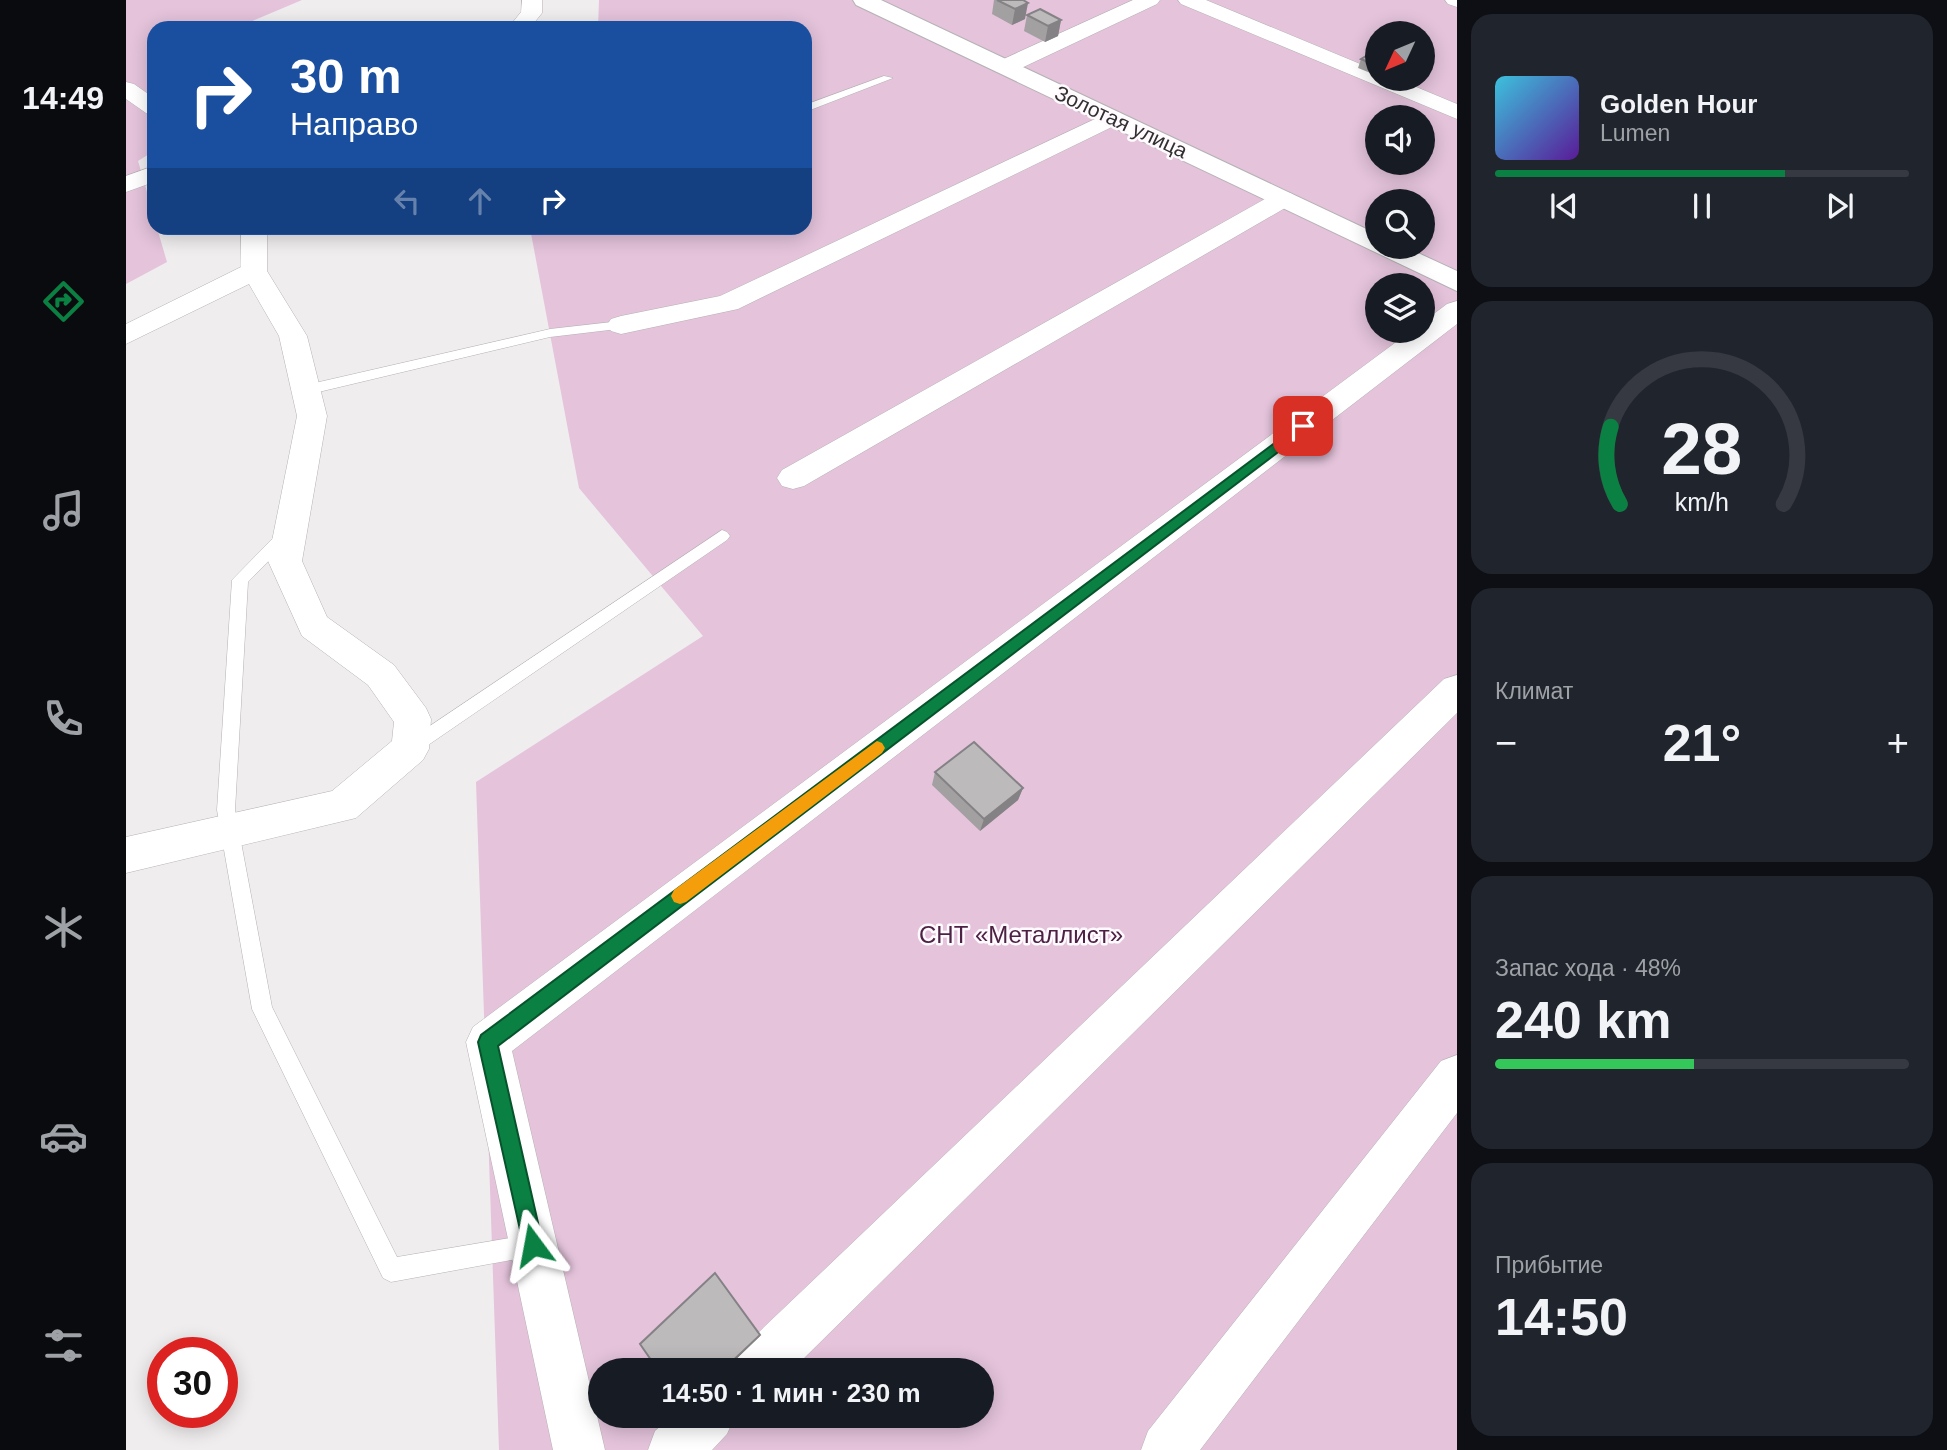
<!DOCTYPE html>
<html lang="ru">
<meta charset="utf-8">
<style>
body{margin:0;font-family:Helvetica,sans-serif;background:#20242c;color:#f1f3f6;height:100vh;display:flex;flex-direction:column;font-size:26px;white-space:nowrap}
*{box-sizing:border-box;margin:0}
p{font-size:23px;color:#9ea1a6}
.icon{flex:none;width:38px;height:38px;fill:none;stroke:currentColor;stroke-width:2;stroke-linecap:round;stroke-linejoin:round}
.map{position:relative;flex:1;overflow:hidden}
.details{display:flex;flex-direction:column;gap:14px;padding:14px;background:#0d0f14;width:490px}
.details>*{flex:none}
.hud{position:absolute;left:21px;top:21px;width:665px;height:214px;border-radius:21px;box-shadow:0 4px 18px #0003;background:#1a4fa0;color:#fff;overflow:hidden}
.needle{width:46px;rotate:226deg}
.fabs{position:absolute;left:1239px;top:21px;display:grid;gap:14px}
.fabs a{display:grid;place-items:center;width:70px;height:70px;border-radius:50%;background:#171b24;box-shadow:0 4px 18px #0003;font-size:35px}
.speed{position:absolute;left:21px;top:1337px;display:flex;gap:14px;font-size:35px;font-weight:700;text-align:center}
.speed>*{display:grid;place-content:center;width:91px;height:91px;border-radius:50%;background:#171b24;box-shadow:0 4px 18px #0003;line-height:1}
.speed .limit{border:10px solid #d22;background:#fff;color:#111}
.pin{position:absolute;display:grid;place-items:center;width:60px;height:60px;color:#fff;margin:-30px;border-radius:14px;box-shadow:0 4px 10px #0006}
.me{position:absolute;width:77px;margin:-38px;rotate:347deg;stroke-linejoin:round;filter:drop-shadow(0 0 5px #0008)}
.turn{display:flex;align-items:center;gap:24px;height:147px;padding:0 28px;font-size:32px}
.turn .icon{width:91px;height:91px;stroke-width:2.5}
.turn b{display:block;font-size:49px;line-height:60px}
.lanes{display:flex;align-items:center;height:66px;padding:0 28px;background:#0003;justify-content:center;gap:35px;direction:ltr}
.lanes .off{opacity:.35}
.big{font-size:52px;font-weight:700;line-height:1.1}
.details .card{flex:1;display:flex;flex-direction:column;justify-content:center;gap:10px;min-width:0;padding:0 24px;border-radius:21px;background:#20242c}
.details .dial{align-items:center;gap:0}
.dial svg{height:182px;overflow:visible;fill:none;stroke:#363941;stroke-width:7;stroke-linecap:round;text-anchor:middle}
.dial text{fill:#f1f3f6;stroke:none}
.song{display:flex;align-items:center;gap:21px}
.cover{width:84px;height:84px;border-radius:10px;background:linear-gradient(135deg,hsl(190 70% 55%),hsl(270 70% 35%))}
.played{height:7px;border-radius:4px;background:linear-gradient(90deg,#0b8043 70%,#363941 70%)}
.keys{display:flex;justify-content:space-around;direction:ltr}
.heat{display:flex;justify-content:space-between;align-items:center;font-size:38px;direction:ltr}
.charge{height:10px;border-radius:5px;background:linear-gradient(90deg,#34c759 48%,#363941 0)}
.trip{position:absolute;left:462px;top:1358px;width:406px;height:70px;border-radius:35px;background:#171b24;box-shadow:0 4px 18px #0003;font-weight:700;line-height:70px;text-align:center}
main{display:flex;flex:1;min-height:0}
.tabs{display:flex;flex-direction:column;width:126px;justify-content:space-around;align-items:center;background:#090b0e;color:#9ea1a6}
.tabs .icon{width:49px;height:49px}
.tabs .current{color:#0b8043}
.tabs b{font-size:32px;color:#f1f3f6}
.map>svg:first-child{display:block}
.green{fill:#e4c3db;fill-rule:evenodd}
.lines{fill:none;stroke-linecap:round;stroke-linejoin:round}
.lane-casing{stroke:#b5b2b4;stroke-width:1}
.street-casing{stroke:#b5b2b4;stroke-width:1}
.secondary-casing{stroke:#b5b2b4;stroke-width:2}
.lane{fill:#fff;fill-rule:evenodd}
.street{fill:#fff;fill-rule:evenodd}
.secondary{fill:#fff;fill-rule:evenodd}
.wall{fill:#a3a0a2}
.shaded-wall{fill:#848284}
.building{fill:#bdbabc;stroke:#848284;stroke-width:2}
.route{fill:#0b8043;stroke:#07532c;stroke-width:2}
.slow{fill:#f59e0b}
.labels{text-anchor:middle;stroke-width:5;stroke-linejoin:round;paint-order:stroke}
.far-street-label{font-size:21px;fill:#312f30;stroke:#fefafd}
.park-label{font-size:24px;fill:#4d2144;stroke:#fefafd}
</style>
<main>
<nav class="tabs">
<b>14:49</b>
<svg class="icon current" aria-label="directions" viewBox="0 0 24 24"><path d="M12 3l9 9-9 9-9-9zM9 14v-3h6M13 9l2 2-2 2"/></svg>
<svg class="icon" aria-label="music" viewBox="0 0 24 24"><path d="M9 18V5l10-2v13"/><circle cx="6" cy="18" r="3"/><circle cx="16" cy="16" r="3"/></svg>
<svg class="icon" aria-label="phone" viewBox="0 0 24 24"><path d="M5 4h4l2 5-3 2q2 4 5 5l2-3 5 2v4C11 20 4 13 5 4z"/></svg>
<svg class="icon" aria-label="climate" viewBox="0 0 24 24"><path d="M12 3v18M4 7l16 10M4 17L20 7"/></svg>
<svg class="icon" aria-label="car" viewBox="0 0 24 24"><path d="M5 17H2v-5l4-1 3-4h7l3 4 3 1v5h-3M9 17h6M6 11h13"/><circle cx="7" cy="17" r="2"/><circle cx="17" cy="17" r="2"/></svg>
<svg class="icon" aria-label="filters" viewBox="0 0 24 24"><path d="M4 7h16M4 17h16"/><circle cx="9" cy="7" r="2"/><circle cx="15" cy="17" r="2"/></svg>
</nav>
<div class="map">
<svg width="1331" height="1450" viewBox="0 0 1331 1450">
<rect width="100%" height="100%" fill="#f0edef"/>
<!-- green -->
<path class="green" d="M0,0H176L110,28H28V151L12,161L28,216V228H31L41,262L0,284Z
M473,0H1331V1450H373L350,782L577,636L453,488L404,228H679V28H472ZM1251,33H1297V79H1251ZM1251,117H1297V163H1251ZM1251,201H1297V247H1251ZM1251,285H1297V331H1251ZM474,1370H856V1416H474Z"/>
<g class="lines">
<defs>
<path id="lane" d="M758,76L767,78L679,112V105Z
M495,321L500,322V328L424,337L180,395L173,390L180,385L424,329Z
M161,527L166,529L169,533L166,537L122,582L109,810L146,1007L271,1257L407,1234L415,1237L418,1245L415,1253L407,1256L265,1282L257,1278L126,1009L91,810L106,580L156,529Z
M596,530L601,532L604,536L601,540L292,752L286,755L280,752L277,747L280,742Z"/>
<path id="street" d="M396,0H416V13L404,28H382L395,12Z
M1007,0H1034L1031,4L887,72H871L868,67L871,62Z
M1052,0H1080L1251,71V79H1271L1331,104V119L1055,4Z
M1319,0H1331V7L1322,4Z
M0,82L8,84L28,98V115L20,113L0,99Z
M986,111L994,113L998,118L994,123L612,309L495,334L485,331L481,325L485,319L495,316L594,296Z
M28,166V182L0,192V176Z
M1157,191L1166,194L1170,199L1166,204L678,486L667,489L656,486L651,478L656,470L1148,194Z
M115,228H141V271L181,336L201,416L176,561L201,617L268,665L300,708L305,719L303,749L297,760L230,818L0,873V837L206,791L266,741L268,722L242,685L176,636L142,561L171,416L153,336L123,284L0,344V324L115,267Z
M1331,301V324L386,1051L479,1450H427L340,1042L347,1027L1285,331H1297V322L1321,304Z
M1331,675V713L666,1370H605L612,1352L1318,679Z
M1331,1055V1113L1074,1450H1015L1022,1431L1315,1061Z
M546,1416H609L601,1434L586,1450H522L529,1431Z"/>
<path id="secondary" d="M727,0H755L1251,234V247H1279L1331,271V291L730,5Z"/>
</defs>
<!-- lane casing -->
<use href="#lane" class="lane-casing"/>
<!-- street casing -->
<use href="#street" class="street-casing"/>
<!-- secondary casing -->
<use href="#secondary" class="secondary-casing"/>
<!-- lane -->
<use href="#lane" class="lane"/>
<!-- street -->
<use href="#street" class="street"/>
<!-- secondary -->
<use href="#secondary" class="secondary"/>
</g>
<!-- wall -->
<path class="wall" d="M868,0H897L899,19L886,25L866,14Z
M901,15L935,20L932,36L919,42L898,31Z
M1251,54V72L1247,74L1232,68L1235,59Z
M809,772L897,788L892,800L854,831L806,785Z"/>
<!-- shaded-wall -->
<path class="shaded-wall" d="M902,3L899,19L886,25L889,9Z
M935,20L932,36L919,42L922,26Z
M897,788L892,800L854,831L858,819Z
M589,1273L634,1336L599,1370H597Z"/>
<!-- building -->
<path class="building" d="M871,0H897L902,3L889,9Z
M914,9L935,20L922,26L901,15Z
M1247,52L1251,54V66L1235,59Z
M848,742L897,788L858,819L809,772Z
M589,1273L634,1335L597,1370H532L514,1344Z"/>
<!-- route -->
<path class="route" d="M1177,422L1183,426L1181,430L372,1046L417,1245L414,1252L407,1255L399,1252L352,1042L355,1035Z"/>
<!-- slow -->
<path class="slow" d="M751,741L756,743L759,748L756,753L560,902L554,904L548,902L545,896L548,890Z"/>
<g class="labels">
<!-- far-street labels -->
<g class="far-street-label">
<text transform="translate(995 122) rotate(25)" y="7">Золотая улица</text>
</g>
<!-- park labels -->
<g class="park-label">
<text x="895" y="943">СНТ «Металлист»</text>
</g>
</g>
</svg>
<div class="fabs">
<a><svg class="needle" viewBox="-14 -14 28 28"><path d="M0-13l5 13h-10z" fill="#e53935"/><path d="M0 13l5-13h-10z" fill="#9ea1a6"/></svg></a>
<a><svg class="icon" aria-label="sound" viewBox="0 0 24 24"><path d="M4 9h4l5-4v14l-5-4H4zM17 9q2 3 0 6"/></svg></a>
<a><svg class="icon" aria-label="search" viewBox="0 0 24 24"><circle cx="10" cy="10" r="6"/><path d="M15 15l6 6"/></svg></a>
<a><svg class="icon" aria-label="layers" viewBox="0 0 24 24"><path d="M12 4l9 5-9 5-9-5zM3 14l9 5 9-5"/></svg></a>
</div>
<div class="speed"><div class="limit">30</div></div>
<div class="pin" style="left:1177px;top:426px;background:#d93025"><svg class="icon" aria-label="arrive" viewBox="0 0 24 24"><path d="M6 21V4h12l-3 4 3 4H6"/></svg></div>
<svg class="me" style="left:407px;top:1245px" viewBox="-20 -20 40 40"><path d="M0-17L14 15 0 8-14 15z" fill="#0b8043" stroke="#fff" stroke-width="4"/></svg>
<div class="trip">14:50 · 1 мин · 230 m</div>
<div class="hud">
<div class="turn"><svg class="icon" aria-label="right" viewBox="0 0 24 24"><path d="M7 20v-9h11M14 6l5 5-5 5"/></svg><div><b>30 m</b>Направо</div></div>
<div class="lanes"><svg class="icon off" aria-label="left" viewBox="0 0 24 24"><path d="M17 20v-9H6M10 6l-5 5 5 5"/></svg><svg class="icon off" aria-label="ahead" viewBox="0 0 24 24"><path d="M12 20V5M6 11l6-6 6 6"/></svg><svg class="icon" aria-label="right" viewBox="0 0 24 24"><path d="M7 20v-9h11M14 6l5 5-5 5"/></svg></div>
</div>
</div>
<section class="details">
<div class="card">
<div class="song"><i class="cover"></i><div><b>Golden Hour</b><p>Lumen</p></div></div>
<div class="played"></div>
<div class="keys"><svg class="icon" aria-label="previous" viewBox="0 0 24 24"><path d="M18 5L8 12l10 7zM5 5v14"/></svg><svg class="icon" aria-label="pause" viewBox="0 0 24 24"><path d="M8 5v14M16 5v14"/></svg><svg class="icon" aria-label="next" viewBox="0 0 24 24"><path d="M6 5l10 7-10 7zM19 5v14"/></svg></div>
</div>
<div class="card dial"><svg viewBox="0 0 100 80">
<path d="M14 69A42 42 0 1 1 86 69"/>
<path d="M14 69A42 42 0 0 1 10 35" stroke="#0b8043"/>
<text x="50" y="56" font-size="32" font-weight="700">28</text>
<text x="50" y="72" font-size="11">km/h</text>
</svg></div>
<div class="card"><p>Климат</p>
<div class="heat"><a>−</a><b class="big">21°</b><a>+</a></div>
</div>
<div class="card"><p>Запас хода · 48%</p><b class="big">240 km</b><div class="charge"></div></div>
<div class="card"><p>Прибытие</p><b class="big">14:50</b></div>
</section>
</main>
